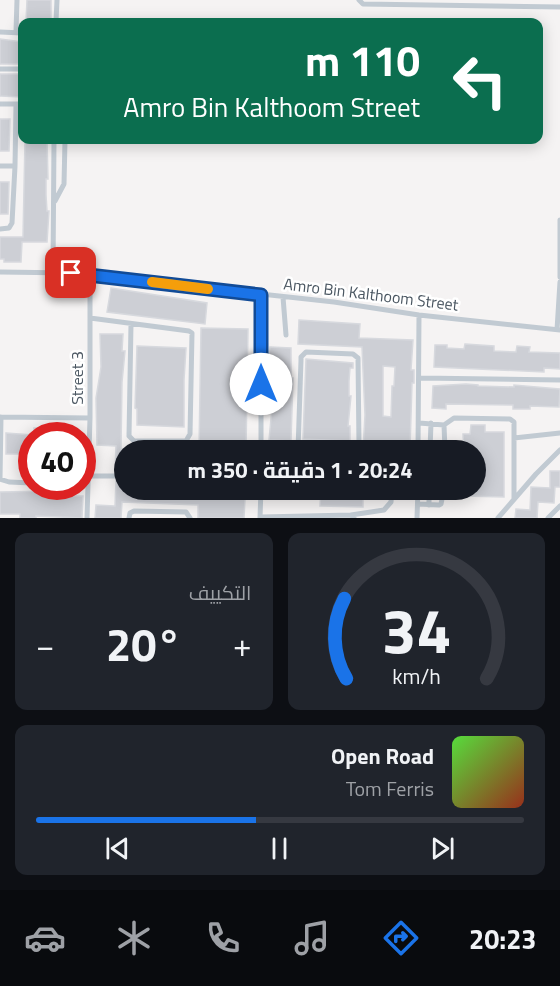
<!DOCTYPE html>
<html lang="ar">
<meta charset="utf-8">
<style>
body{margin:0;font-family:"Titillium Web",Cairo,sans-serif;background:#20242c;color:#f1f3f6;direction:rtl;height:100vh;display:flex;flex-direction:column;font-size:22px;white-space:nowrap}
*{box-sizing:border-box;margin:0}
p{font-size:20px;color:#9ea1a6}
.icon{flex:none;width:33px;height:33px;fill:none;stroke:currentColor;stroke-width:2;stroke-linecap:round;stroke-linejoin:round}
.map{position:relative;height:518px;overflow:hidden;direction:ltr}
.drawer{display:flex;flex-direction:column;gap:15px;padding:15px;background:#0d0f14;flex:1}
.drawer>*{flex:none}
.guide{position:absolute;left:18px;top:18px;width:525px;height:126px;border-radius:12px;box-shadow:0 3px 15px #0003;direction:rtl;background:#0b6e4f;color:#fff;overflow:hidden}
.speed{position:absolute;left:18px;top:422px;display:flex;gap:12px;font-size:30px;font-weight:700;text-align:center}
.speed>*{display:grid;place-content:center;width:78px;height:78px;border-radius:50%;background:#171b24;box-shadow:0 3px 15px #0003;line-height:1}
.speed .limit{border:9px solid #d22;background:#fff;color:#111}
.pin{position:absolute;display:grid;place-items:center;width:51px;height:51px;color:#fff;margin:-26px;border-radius:12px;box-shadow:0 3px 9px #0006}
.me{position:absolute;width:66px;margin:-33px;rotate:0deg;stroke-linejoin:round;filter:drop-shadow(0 0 4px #0008)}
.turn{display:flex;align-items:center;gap:21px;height:126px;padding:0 24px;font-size:27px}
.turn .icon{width:78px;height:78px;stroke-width:2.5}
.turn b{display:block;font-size:42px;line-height:51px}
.big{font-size:45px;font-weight:700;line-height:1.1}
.drawer .card{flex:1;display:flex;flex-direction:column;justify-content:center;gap:9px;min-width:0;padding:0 21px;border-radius:12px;background:#20242c}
.drawer .dial{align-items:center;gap:0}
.dial svg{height:156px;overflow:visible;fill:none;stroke:#363941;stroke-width:7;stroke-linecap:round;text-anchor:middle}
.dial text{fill:#f1f3f6;stroke:none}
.song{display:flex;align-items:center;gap:18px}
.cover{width:72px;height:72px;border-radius:9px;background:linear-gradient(135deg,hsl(110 70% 55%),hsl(10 70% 35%))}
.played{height:6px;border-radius:3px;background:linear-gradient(90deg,#1a73e8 45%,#363941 45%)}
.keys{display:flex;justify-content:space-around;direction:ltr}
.heat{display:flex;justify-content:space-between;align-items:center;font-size:33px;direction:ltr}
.drawer .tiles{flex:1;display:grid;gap:15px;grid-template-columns:1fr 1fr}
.card:last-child{grid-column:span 2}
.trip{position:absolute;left:114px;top:440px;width:372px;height:60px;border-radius:30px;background:#171b24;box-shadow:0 3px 15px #0003;font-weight:700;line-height:60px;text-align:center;direction:rtl}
.menu{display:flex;height:96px;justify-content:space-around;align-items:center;background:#090b0e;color:#9ea1a6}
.menu .icon{width:42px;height:42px}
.menu .current{color:#1a73e8}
.menu b{font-size:27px;color:#f1f3f6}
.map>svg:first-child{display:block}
.building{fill:#cdcfd5;stroke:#d7d9de;stroke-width:1.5;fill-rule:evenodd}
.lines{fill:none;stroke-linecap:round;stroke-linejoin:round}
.minor{stroke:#c1cad2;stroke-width:5}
.route-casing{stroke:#114b97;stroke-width:15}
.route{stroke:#1a73e8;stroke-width:10}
.slow{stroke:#f59e0b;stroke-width:10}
.labels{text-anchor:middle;stroke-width:5;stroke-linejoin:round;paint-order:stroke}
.street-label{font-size:16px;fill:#4a5661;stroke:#fff}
</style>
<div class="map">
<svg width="560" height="518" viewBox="0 0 560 518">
<rect width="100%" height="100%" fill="#f5f3f3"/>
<!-- building -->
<path class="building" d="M27,0H51V22H26Z
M0,39L22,42V64H0Z
M0,74H22V97L0,96Z
M0,119H10L9,151H0Z
M25,140H47L48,179H46V195L47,211H49L47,242H22L21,262H4V259H0V237H23Z
M0,182H9L8,214H0Z
M111,288L207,303L205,324L107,312Z
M299,320L360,324L359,338L413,340L411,370H414V383H412L410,449L383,448L382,450H363L365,415L362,347L298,344ZM383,366L395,367L394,386H392L391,417L383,416Z
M201,328L248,329L246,450H199Z
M100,334H123L122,351H125L122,382L121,449H124V471H115L116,446L97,445L96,398L101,367Z
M465,344L494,346V351L516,352L517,346L530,347L529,352L560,353V369L544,368V372L434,367L435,345H447V348L464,349Z
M137,346L186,348L184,380V427L137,425V409L135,408Z
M270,347L291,348V378H293L291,441L269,440L272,408H269V395H272L273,374L267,373Z
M306,359L353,363V368H350L349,381V396H351L348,426H350V441L303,439Z
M466,384L478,385V386L514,387V385L560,389L559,407L530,406V409H513V405L446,404V409L432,408L433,386Z
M471,425H485V432H504V497L465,496V489H476V450H464L463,434H470Z
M34,428L65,429V435H34Z
M6,433L32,435V454H6Z
M550,471H560V487H555L554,503L538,502L537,518H515L516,509L530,510L531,487L550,488Z
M116,481H124V489H195L194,498L245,499L244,518H198V505L122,502L121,518H95L96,505L115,506Z
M336,489L363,492V507L320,506L321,490L336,491Z
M52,491L67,492V496H83L82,518L36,516V518H20V514H0V492Z"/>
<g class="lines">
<!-- minor -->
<path class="minor" d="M359,0L363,4L560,7
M56,22L57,0
M0,32L22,33
M16,32L17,0
M0,69H22
M0,104H22
M0,166H15
M55,201L64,184L65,140
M560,220V277
M0,229L9,228L12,223L15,166L16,104
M0,272L71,273L334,302L419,315L560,330
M53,272L54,140
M283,297L286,335
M90,318L189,331L192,333L190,434L186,441H134L129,436L131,324
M557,330L560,282
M420,378L560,380
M0,417L90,418
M419,423L444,425L445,450
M444,425L454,418L510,419L514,422V438
M261,450V295
M261,450H273
M298,450L301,360V357L306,352L353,354L358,358L359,446L356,450
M418,450L419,315
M430,450L431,423
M88,476H124
M0,479L1,417
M0,479L9,482L32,483
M514,498V438L560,433
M418,504L439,505L441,504L444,489
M429,505V489
M351,515L384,510L391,502L392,490
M261,517L351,515L354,518
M87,518L90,418V275
M129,518L130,513L134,511L186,512L190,518
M260,518L261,489
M417,518L418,489
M498,518L536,474L560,450
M548,518L560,506"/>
</g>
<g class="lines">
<defs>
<path id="route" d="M71,273L261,295V384"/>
</defs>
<!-- route casing -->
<use href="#route" class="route-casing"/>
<!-- route -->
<use href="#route" class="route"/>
<!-- slow -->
<path class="slow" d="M152,282L208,289"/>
</g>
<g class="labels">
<!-- street labels -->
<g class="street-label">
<text transform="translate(371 294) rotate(7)" y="6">Amro Bin Kalthoom Street</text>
<text transform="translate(77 378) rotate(-90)" y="6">Street 3</text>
</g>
</g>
</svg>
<div class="speed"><div class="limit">40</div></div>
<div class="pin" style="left:71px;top:273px;background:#d93025"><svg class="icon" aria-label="arrive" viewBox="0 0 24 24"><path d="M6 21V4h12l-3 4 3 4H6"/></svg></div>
<svg class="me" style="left:261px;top:384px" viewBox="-20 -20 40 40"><circle r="19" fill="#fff"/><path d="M0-13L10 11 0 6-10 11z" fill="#1a73e8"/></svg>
<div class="trip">20:24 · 1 دقيقة · 350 m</div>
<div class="guide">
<div class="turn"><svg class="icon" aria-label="left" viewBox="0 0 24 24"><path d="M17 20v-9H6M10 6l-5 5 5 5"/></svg><div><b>110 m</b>Amro Bin Kalthoom Street</div></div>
</div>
</div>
<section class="drawer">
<div class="tiles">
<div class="card dial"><svg viewBox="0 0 100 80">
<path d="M14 69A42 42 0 1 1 86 69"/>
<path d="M14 69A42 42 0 0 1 13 28" stroke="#1a73e8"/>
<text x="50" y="56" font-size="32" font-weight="700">34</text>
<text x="50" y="72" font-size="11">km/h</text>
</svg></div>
<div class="card"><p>التكييف</p>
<div class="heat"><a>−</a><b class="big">20°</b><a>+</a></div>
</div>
<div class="card">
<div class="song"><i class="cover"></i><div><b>Open Road</b><p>Tom Ferris</p></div></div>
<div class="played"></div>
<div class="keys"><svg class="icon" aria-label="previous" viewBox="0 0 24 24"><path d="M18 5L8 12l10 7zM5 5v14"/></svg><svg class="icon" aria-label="pause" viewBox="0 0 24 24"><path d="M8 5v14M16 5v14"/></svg><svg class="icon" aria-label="next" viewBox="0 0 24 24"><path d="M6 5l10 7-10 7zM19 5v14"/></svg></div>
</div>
</div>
</section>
<nav class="menu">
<b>20:23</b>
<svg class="icon current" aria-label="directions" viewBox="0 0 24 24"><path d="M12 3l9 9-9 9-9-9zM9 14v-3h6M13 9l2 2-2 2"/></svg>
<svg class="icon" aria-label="music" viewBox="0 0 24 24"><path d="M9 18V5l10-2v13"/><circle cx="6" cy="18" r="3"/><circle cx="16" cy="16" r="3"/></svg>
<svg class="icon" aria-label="phone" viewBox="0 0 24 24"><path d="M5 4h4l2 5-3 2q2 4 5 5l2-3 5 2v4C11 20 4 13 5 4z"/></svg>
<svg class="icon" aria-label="climate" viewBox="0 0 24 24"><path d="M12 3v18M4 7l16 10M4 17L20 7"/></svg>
<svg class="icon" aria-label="car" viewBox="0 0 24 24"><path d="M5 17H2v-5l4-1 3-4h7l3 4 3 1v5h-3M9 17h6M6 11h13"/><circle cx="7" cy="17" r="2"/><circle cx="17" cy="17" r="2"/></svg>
</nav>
